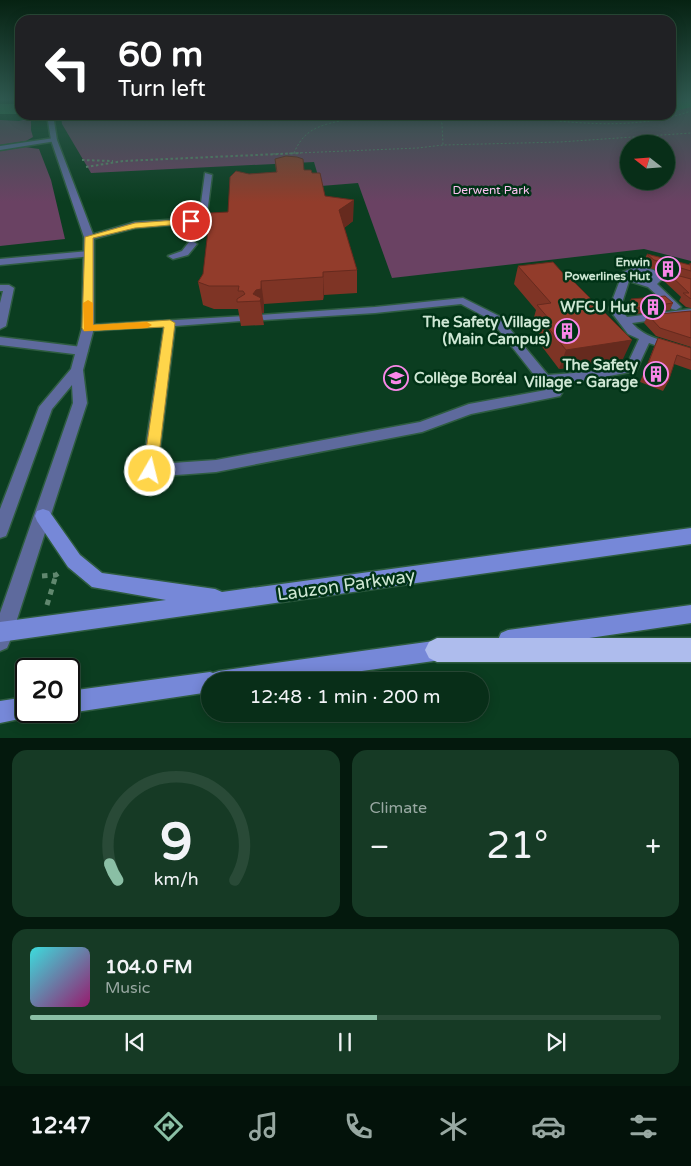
<!DOCTYPE html>
<meta charset="utf-8">
<style>
body{margin:0;font-family:"Varela Round",sans-serif;background:#163a25;color:#f1f3f6;height:100vh;display:flex;flex-direction:column;font-size:19px;white-space:nowrap}
*{box-sizing:border-box;margin:0}
p{font-size:16px;color:#98a8a2}
.icon{flex:none;width:28px;height:28px;fill:none;stroke:currentColor;stroke-width:2;stroke-linecap:round;stroke-linejoin:round}
.map{position:relative;height:738px;overflow:hidden}
.side{display:flex;flex-direction:column;gap:12px;padding:12px;background:#04190d;flex:1}
.side>*{flex:none}
.banner{position:absolute;left:15px;top:15px;width:661px;height:105px;border-radius:15px;box-shadow:0 2px 12px #0003,0 0 0 1px #294a37;background:#202124;color:#fff;overflow:hidden}
.needle{width:32px;rotate:287deg}
.buttons{position:absolute;left:620px;top:135px;display:grid;gap:10px}
.buttons a{display:grid;place-items:center;width:55px;height:55px;border-radius:50%;background:#082e18;box-shadow:0 2px 12px #0003,0 0 0 1px #294a37;font-size:25px}
.speed{position:absolute;left:15px;top:658px;display:flex;gap:10px;font-size:25px;font-weight:700;text-align:center}
.speed>*{display:grid;place-content:center;width:65px;height:65px;border-radius:50%;background:#082e18;box-shadow:0 2px 12px #0003,0 0 0 1px #294a37;line-height:1}
.speed .limit{border:2px solid #111;border-radius:8px;background:#fff;color:#111}
.pin{position:absolute;display:grid;place-items:center;width:42px;height:42px;color:#fff;margin:-21px;border:2px solid #fff;border-radius:50%;box-shadow:0 1px 5px #0007}
.me{position:absolute;width:55px;margin:-28px;rotate:8deg;stroke-linejoin:round;filter:drop-shadow(0 0 4px #0008)}
.turn{display:flex;align-items:center;gap:18px;height:105px;padding:0 20px;font-size:22px}
.turn .icon{width:65px;height:65px;stroke-width:2.5}
.turn b{display:block;font-size:35px;line-height:42px}
.big{font-size:38px;font-weight:600;line-height:1.1}
.side .tile{flex:1;display:flex;flex-direction:column;justify-content:center;gap:8px;min-width:0;padding:0 18px;border-radius:15px;background:#163a25}
.side .dial{align-items:center;gap:0}
.dial svg{height:130px;overflow:visible;fill:none;stroke:#294a37;stroke-width:7;stroke-linecap:round;text-anchor:middle}
.dial text{fill:#f1f3f6;stroke:none}
.song{display:flex;align-items:center;gap:15px}
.cover{width:60px;height:60px;border-radius:8px;background:linear-gradient(135deg,hsl(180 70% 55%),hsl(320 70% 35%))}
.played{height:5px;border-radius:2px;background:linear-gradient(90deg,#8abfa5 55%,#294a37 55%)}
.keys{display:flex;justify-content:space-around;direction:ltr}
.heat{display:flex;justify-content:space-between;align-items:center;font-size:28px;direction:ltr}
.side .tiles{flex:1;display:grid;gap:12px;grid-template-columns:1fr 1fr}
.tile:last-child{grid-column:span 2}
.trip{position:absolute;left:201px;top:672px;width:288px;height:50px;border-radius:25px;background:#082e18;box-shadow:0 2px 12px #0003,0 0 0 1px #294a37;font-weight:600;line-height:50px;text-align:center}
.menu{display:flex;height:80px;justify-content:space-around;align-items:center;background:#03120a;color:#98a8a2}
.menu .icon{width:35px;height:35px}
.menu .active{color:#8abfa5}
.menu b{font-size:22px;color:#f1f3f6}
.map>svg:first-child{display:block}
.green{fill:#6a4263;fill-rule:evenodd}
.lines{fill:none;stroke-linecap:round;stroke-linejoin:round}
.river{fill:#25814a;fill-rule:evenodd}
.service-casing{stroke:#2e5c40;stroke-width:3}
.minor-casing{stroke:#2e5c40;stroke-width:3}
.tertiary-casing{stroke:#2e5c40;stroke-width:3}
.secondary-casing{stroke:#2e5c40;stroke-width:3}
.motorway-casing{stroke:#2e5c40;stroke-width:3}
.path-far2{stroke:#61886f;stroke-width:1;stroke-dasharray:2 2;stroke-linecap:butt}
.path-far1{stroke:#61886f;stroke-width:2;stroke-dasharray:2.5 2.5;stroke-linecap:butt}
.path{stroke:#61886f;stroke-width:5;stroke-dasharray:5.5 5.5;stroke-linecap:butt}
.service{fill:#5e6a9d;fill-rule:evenodd}
.minor{fill:#5e6a9d;fill-rule:evenodd}
.tertiary{fill:#5e6a9d;fill-rule:evenodd}
.secondary{fill:#7688d8;fill-rule:evenodd}
.motorway{fill:#aebced;fill-rule:evenodd}
.wall{fill:#7e3425}
.shaded-wall{fill:#662a1e}
.building{fill:#923c2b;stroke:#662a1e}
.route{fill:#ffd54a;stroke:#a68a30}
.slow{fill:#f59e0b}
.labels{text-anchor:middle;stroke-width:5;stroke-linejoin:round;paint-order:stroke}
.far-park-label{font-size:12px;fill:#fbc1f0;stroke:#003216}
.far-poi-label{font-size:12px;font-weight:bold;fill:#cee7d4;stroke:#003216;text-anchor:end}
.poi-label{font-size:15px;font-weight:bold;fill:#cee7d4;stroke:#003216;text-anchor:end}
.near-street-label{font-size:18px;fill:#cee7d4;stroke:#003216}
</style>
<div class="map">
<svg width="691" height="739" viewBox="0 0 691 739">
<rect width="100%" height="100%" fill="#0b3d20"/>
<!-- green -->
<path class="green" d="M671,99H691V261L644,249L392,278L358,183L321,186L314,162L91,173L62,124L61,115H671ZM629,144H666V181H629Z
M31,118V130L33,137L26,141L0,145V120L19,121Z
M25,147L39,149L51,180L65,239L0,246V151Z"/>
<g class="lines">
<!-- river -->
<path class="river" d="M679,99H691V107L671,112V101Z
M0,104H20V114H0Z
M607,115H642L640,119C630,121 619,121 609,119Z"/>
<defs>
<path id="service" d="M205,173L212,175L206,222L135,228L89,240L84,237L135,222L199,218Z
M178,226L196,230L199,236L194,239L191,238L189,234L175,231V227Z
M192,241L197,244L188,255L173,259L168,256L182,251L189,242Z
M89,251L92,252V256L0,265V259Z
M637,266L654,270L662,279L657,284L681,307L676,310L672,309L648,287L629,281L620,309L627,317L691,309V315L632,323C645,339 672,343 691,349V357L649,343L636,371L587,380L554,383L562,393L560,396L471,414L422,432L216,472L150,477L145,475L142,471L164,326L88,331L82,328L88,325L245,316L247,318L245,320L241,321L175,326L158,464L216,460L420,422L469,404L546,390L491,320L461,304L375,313L264,320L258,317L260,315L375,307L463,298L499,316L548,375L587,372L627,365L639,339L628,334L609,309L623,272ZM638,272L647,274L651,279L646,281L636,277L634,273Z
M0,285H9L14,288L6,326L0,329V303L3,291H0Z
M0,337L82,347L88,351L82,355L0,345Z"/>
<path id="minor" d="M54,138L57,140L56,141L0,150V146Z"/>
<path id="tertiary" d="M47,115H53L57,140L94,237V328L83,370L87,403L10,641L7,648L0,651V613L73,403L72,385L52,409L8,531L6,536L0,538V509L39,407L71,369L82,328L84,237L51,140Z"/>
<path id="secondary" d="M43,509L49,511L80,555L102,573L215,589L222,592L691,528V544L0,642V622L166,600L92,587L68,567L37,521L35,516L37,511Z
M691,605V623L508,650L501,647L498,640L501,633L508,630Z
M441,640L448,643L451,650L448,657L441,660L290,681H210V692L69,713L66,711H69V691L210,672L213,673L219,671Z
M26,697V711H35L34,716L0,723V701Z"/>
<path id="motorway" d="M437,638H691V662H437L429,658L425,650L429,642Z"/>
</defs>
<!-- service casing -->
<use href="#service" class="service-casing"/>
<!-- minor casing -->
<use href="#minor" class="minor-casing"/>
<!-- tertiary casing -->
<use href="#tertiary" class="tertiary-casing"/>
<!-- secondary casing -->
<use href="#secondary" class="secondary-casing"/>
<!-- motorway casing -->
<use href="#motorway" class="motorway-casing"/>
<!-- path-far2 -->
<path class="path-far2" d="M439,115L442,124L443,145
M500,115C564,121 628,133 691,111
M294,153C297,146 301,139 307,134C329,115 391,117 420,115
M273,154L418,148L443,145L560,142L691,133"/>
<!-- path-far1 -->
<path class="path-far1" d="M82,160L113,161
M86,167L123,161L301,153"/>
<!-- path -->
<path class="path" d="M42,576L56,575L60,572
M47,605L56,575"/>
<!-- service -->
<use href="#service" class="service"/>
<!-- minor -->
<use href="#minor" class="minor"/>
<!-- tertiary -->
<use href="#tertiary" class="tertiary"/>
<!-- secondary -->
<use href="#secondary" class="secondary"/>
<!-- motorway -->
<use href="#motorway" class="motorway"/>
</g>
<!-- wall -->
<path class="wall" d="M275,159L312,173L325,196L353,221L344,228L357,270V293L324,295L323,300L264,304V313H262L264,325L241,326L238,309H214L203,305L198,282L203,274L249,174L276,172Z
M647,254L689,265L690,263L691,264V308L686,307L679,301L681,297L664,281L668,273L679,276L650,268L644,261Z
M518,266L569,280L623,359L559,369L537,340L539,333L532,324L536,310L514,284Z
M631,299L673,303L670,310L636,314L628,306Z
M691,311V347L656,336L644,323L648,315Z
M658,338L691,348V370L674,364L668,382L663,391L640,382L654,347Z"/>
<!-- shaded-wall -->
<path class="shaded-wall" d="M354,200L353,221L339,232V210Z
M323,272L324,295L323,300Z
M261,281L264,304V313H262L264,325L260,301L253,294Z
M632,340L623,359L559,369L566,350Z"/>
<!-- building -->
<path class="building" d="M286,156L297,157L303,159L304,170H311L312,173H320L325,196L354,200L339,210L357,270L323,272V277L261,281V289L256,290L253,294L261,298L260,301L237,302V299L245,294L243,291H238L239,286H209L198,282L203,274L210,213L228,212L230,177L236,171L249,174L277,172L275,159Z
M647,254L690,265V263L691,264V271L654,260Z
M553,262L569,280L570,278L632,340L566,350L543,321L550,320L537,305L551,303L518,266Z
M668,273L691,279V299L683,293H689Z
M665,296L673,303L638,308L631,299Z
M691,311V338L660,328L648,315Z
M658,338L691,348V360L677,355L668,382L644,374Z"/>
<!-- sky -->
<linearGradient id="sky" x2="0" y2="1"><stop stop-color="#062212"/><stop offset="0.49" stop-color="#2e574e"/><stop offset="1" stop-color="#2e574e" stop-opacity="0"/></linearGradient>
<rect width="691" height="202" fill="url(#sky)"/>
<!-- route -->
<path class="route" d="M191,219L195,221L194,223L135,228L93,238V325L170,320L175,323L157,471L155,475L150,477L145,475L143,471L164,327L84,331L82,328L85,237L135,223Z"/>
<!-- slow -->
<path class="slow" d="M88,300L93,303V325L147,322L152,325L147,328L84,331L83,303Z"/>
<!-- icons -->
<defs>
<symbol id="building-ring" viewBox="-11 -11 22 22"><circle r="9.5" fill="#003216" stroke="#f987e8" stroke-width="1.5"/><path d="M-4-6H4V6H1V3H-1V6H-4ZM-2.5-4.3h1.7v1.8h-1.7ZM.8-4.3h1.7v1.8H.8ZM-2.5-1h1.7V.8h-1.7ZM.8-1h1.7V.8H.8Z" fill="#f987e8"/></symbol>
<symbol id="university-ring" viewBox="-11 -11 22 22"><circle r="9.5" fill="#003216" stroke="#f987e8" stroke-width="1.5"/><path d="M0-5L7-2L0 1L-7-2ZM-4 1L0 2.5L4 1V4Q0 6-4 4Z" fill="#f987e8"/></symbol>
</defs>
<g fill-rule="evenodd">
<use href="#building-ring" x="654" y="255" width="28" height="28"/>
<use href="#building-ring" x="639" y="293" width="28" height="28"/>
<use href="#building-ring" x="553" y="317" width="28" height="28"/>
<use href="#building-ring" x="642" y="360" width="28" height="28"/>
<use href="#university-ring" x="382" y="364" width="28" height="28"/>
</g>
<g class="labels">
<!-- far-park labels -->
<g class="far-park-label">
<text x="491" y="194">Derwent Park</text>
</g>
<!-- far-poi labels -->
<g class="far-poi-label">
<text x="650" y="266">Enwin<tspan x="650" dy="14">Powerlines Hut</tspan></text>
</g>
<!-- poi labels -->
<g class="poi-label">
<text x="636" y="312">WFCU Hut</text>
<text x="550" y="327">The Safety Village<tspan x="550" dy="17">(Main Campus)</tspan></text>
<text x="638" y="370">The Safety<tspan x="638" dy="17">Village - Garage</tspan></text>
<text x="414" y="383" text-anchor="start">Collège Boréal</text>
</g>
<!-- near-street labels -->
<g class="near-street-label">
<text transform="translate(346 585) rotate(-8)" y="6">Lauzon Parkway</text>
</g>
</g>
</svg>
<div class="buttons">
<a><svg class="needle" viewBox="-14 -14 28 28"><path d="M0-13l5 13h-10z" fill="#e53935"/><path d="M0 13l5-13h-10z" fill="#98a8a2"/></svg></a>
</div>
<div class="speed"><div class="limit">20</div></div>
<div class="pin" style="left:191px;top:221px;background:#d93025"><svg class="icon" aria-label="arrive" viewBox="0 0 24 24"><path d="M6 21V4h12l-3 4 3 4H6"/></svg></div>
<svg class="me" style="left:150px;top:471px" viewBox="-20 -20 40 40"><circle r="17" fill="#ffd54a" stroke="#fff" stroke-width="3"/><path d="M0-11L8 9 0 5-8 9z" fill="#fff"/></svg>
<div class="trip">12:48 · 1 min · 200 m</div>
<div class="banner">
<div class="turn"><svg class="icon" aria-label="left" viewBox="0 0 24 24"><path d="M17 20v-9H6M10 6l-5 5 5 5"/></svg><div><b>60 m</b>Turn left</div></div>
</div>
</div>
<section class="side">
<div class="tiles">
<div class="tile dial"><svg viewBox="0 0 100 80">
<path d="M14 69A42 42 0 1 1 86 69"/>
<path d="M14 69A42 42 0 0 1 9 59" stroke="#8abfa5"/>
<text x="50" y="56" font-size="32" font-weight="700">9</text>
<text x="50" y="72" font-size="11">km/h</text>
</svg></div>
<div class="tile"><p>Climate</p>
<div class="heat"><a>−</a><b class="big">21°</b><a>+</a></div>
</div>
<div class="tile">
<div class="song"><i class="cover"></i><div><b>104.0 FM</b><p>Music</p></div></div>
<div class="played"></div>
<div class="keys"><svg class="icon" aria-label="previous" viewBox="0 0 24 24"><path d="M18 5L8 12l10 7zM5 5v14"/></svg><svg class="icon" aria-label="pause" viewBox="0 0 24 24"><path d="M8 5v14M16 5v14"/></svg><svg class="icon" aria-label="next" viewBox="0 0 24 24"><path d="M6 5l10 7-10 7zM19 5v14"/></svg></div>
</div>
</div>
</section>
<nav class="menu">
<b>12:47</b>
<svg class="icon active" aria-label="directions" viewBox="0 0 24 24"><path d="M12 3l9 9-9 9-9-9zM9 14v-3h6M13 9l2 2-2 2"/></svg>
<svg class="icon" aria-label="music" viewBox="0 0 24 24"><path d="M9 18V5l10-2v13"/><circle cx="6" cy="18" r="3"/><circle cx="16" cy="16" r="3"/></svg>
<svg class="icon" aria-label="phone" viewBox="0 0 24 24"><path d="M5 4h4l2 5-3 2q2 4 5 5l2-3 5 2v4C11 20 4 13 5 4z"/></svg>
<svg class="icon" aria-label="climate" viewBox="0 0 24 24"><path d="M12 3v18M4 7l16 10M4 17L20 7"/></svg>
<svg class="icon" aria-label="car" viewBox="0 0 24 24"><path d="M5 17H2v-5l4-1 3-4h7l3 4 3 1v5h-3M9 17h6M6 11h13"/><circle cx="7" cy="17" r="2"/><circle cx="17" cy="17" r="2"/></svg>
<svg class="icon" aria-label="filters" viewBox="0 0 24 24"><path d="M4 7h16M4 17h16"/><circle cx="9" cy="7" r="2"/><circle cx="15" cy="17" r="2"/></svg>
</nav>
